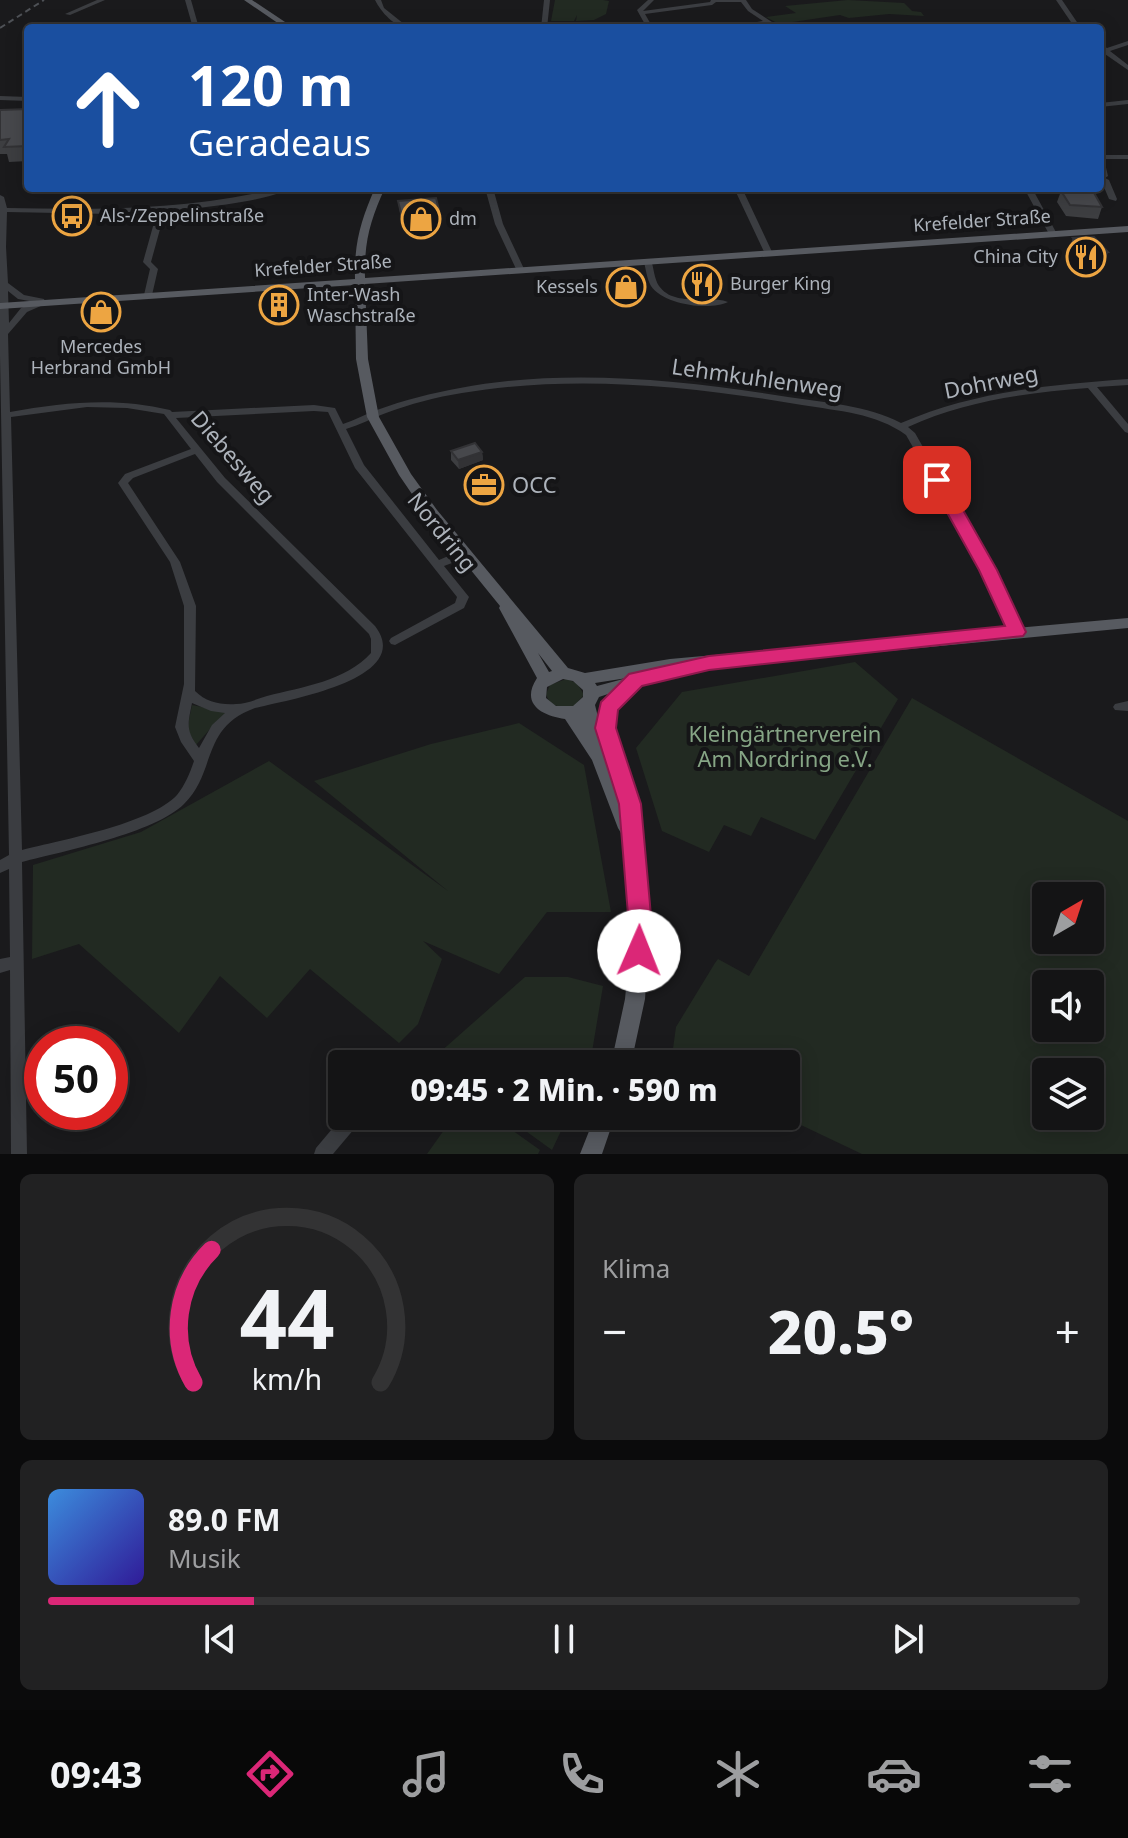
<!DOCTYPE html>
<html lang="de">
<meta charset="utf-8">
<style>
body{margin:0;font-family:"Noto Sans",sans-serif;background:#212122;color:#f1f3f6;height:100vh;display:flex;flex-direction:column;font-size:30px;white-space:nowrap}
*{box-sizing:border-box;margin:0}
p{font-size:26px;color:#9d9ea0}
.icon{flex:none;width:44px;height:44px;fill:none;stroke:currentColor;stroke-width:2;stroke-linecap:round;stroke-linejoin:round}
.map{position:relative;height:1154px;overflow:hidden}
.panel{display:flex;flex-direction:column;gap:20px;padding:20px;background:#0b0b0c;flex:1}
.panel>*{flex:none}
.guide{position:absolute;left:24px;top:24px;width:1080px;height:168px;border-radius:8px;box-shadow:0 4px 20px #0003,0 0 0 2px #333334;background:#1a4fa0;color:#fff;overflow:hidden}
.needle{width:52px;rotate:39deg}
.buttons{position:absolute;left:1032px;top:882px;display:grid;gap:16px}
.buttons a{display:grid;place-items:center;width:72px;height:72px;border-radius:8px;background:#141415;box-shadow:0 4px 20px #0003,0 0 0 2px #333334;font-size:40px}
.speed{position:absolute;left:24px;top:1026px;display:flex;gap:16px;font-size:40px;font-weight:700;text-align:center}
.speed>*{display:grid;place-content:center;width:104px;height:104px;border-radius:50%;background:#141415;box-shadow:0 4px 20px #0003,0 0 0 2px #333334;line-height:1}
.speed .limit{border:12px solid #d22;background:#fff;color:#111}
.pin{position:absolute;display:grid;place-items:center;width:68px;height:68px;color:#fff;margin:-34px;border-radius:16px;box-shadow:0 4px 12px #0006}
.me{position:absolute;width:88px;margin:-44px;rotate:1deg;stroke-linejoin:round;filter:drop-shadow(0 0 6px #0008)}
.turn{display:flex;align-items:center;gap:28px;height:168px;padding:0 32px;font-size:36px}
.turn .icon{width:104px;height:104px;stroke-width:2.5}
.turn b{display:block;font-size:56px;line-height:68px}
.big{font-size:60px;font-weight:800;line-height:1.1}
.panel .tile{flex:1;display:flex;flex-direction:column;justify-content:center;gap:12px;min-width:0;padding:0 28px;border-radius:12px;background:#212122}
.panel .dial{align-items:center;gap:0}
.dial svg{height:208px;overflow:visible;fill:none;stroke:#333334;stroke-width:7;stroke-linecap:round;text-anchor:middle}
.dial text{fill:#f1f3f6;stroke:none}
.song{display:flex;align-items:center;gap:24px}
.cover{width:96px;height:96px;border-radius:12px;background:linear-gradient(135deg,hsl(210 70% 55%),hsl(250 70% 35%))}
.played{height:8px;border-radius:4px;background:linear-gradient(90deg,#db2777 20%,#333334 20%)}
.keys{display:flex;justify-content:space-around;direction:ltr}
.heat{display:flex;justify-content:space-between;align-items:center;font-size:44px;direction:ltr}
.panel .tiles{flex:1;display:grid;gap:20px;grid-template-columns:1fr 1fr}
.tile:last-child{grid-column:span 2}
.trip{position:absolute;left:328px;top:1050px;width:472px;height:80px;border-radius:8px;background:#141415;box-shadow:0 4px 20px #0003,0 0 0 2px #333334;font-weight:800;line-height:80px;text-align:center}
.tabs{display:flex;height:128px;justify-content:space-around;align-items:center;background:#080808;color:#9d9ea0}
.tabs .icon{width:56px;height:56px}
.tabs .active{color:#db2777}
.tabs b{font-size:36px;color:#f1f3f6}
.map>svg:first-child{display:block}
.green{fill:#222a22;fill-rule:evenodd}
.lines{fill:none;stroke-linecap:round;stroke-linejoin:round}
.minor{fill:#3b3d41;fill-rule:evenodd}
.major{fill:#575a60;fill-rule:evenodd}
.rail{stroke:#4e5156;stroke-width:2;stroke-dasharray:6 4;stroke-linecap:butt}
.wall{fill:#3d3e41}
.shaded-wall{fill:#323235}
.building{fill:#47484c;stroke:#323235;stroke-width:2}
.route{fill:#db2777;stroke:#8e194d;stroke-width:2}
.labels{text-anchor:middle;stroke-width:8;stroke-linejoin:round;paint-order:stroke}
.far-poi-label{font-size:18px;fill:#adb3bb;stroke:#151517;text-anchor:start}
.far-street-label{font-size:18px;fill:#adb3bb;stroke:#151517}
.street-label{font-size:22px;fill:#adb3bb;stroke:#151517}
.poi-label{font-size:22px;fill:#adb3bb;stroke:#151517;text-anchor:start}
.park-label{font-size:22px;fill:#86a585;stroke:#151517}
</style>
<div class="map">
<svg width="1128" height="1154" viewBox="0 0 1128 1154">
<rect width="100%" height="100%" fill="#1a1a1c"/>
<!-- green -->
<path class="green" d="M555,0H603L609,1L606,14L594,20L576,21L577,15L574,21H551Z
M848,0L904,3L912,11L921,12L924,16L889,14L849,18L840,15L779,24L766,17L796,13L785,6Z
M855,662L898,699L815,840L761,817L751,836L724,825L709,852L662,831L636,748L682,692Z
M566,679L577,683L584,695L574,706C562,708 550,708 546,694L550,685Z
M912,698L1128,821V1154H862L782,1116H786V1064L671,1063L676,1027L715,963L718,959L749,976ZM1046,896H1090V940H1046ZM1046,984H1090V1028H1046ZM1046,1072H1090V1116H1046Z
M192,705L227,712L228,715L210,729L196,745L187,729Z
M519,723L584,765L611,912H547L499,974L423,941L442,959L418,1024L399,1043L310,969L267,1018L220,976L179,1033L79,944L32,959L33,865L141,832L269,761L448,891L314,781L431,744Z
M525,977H568L603,986L590,1064H434L430,1061Z
M454,1116H492L540,1150L538,1154H427Z
M505,1116H568L552,1150Z"/>
<g class="lines">
<!-- minor -->
<path class="minor" d="M97,0H105L70,15L65,14Z
M185,0H191L199,28H193Z
M375,0H381L384,8L409,28C395,28 381,12 375,0Z
M544,0H550L547,28H541Z
M648,0H654L643,11L710,2L711,0H746L752,9L781,28H774L768,24L737,28H721L763,21L748,11L741,2H716L712,5L645,14L653,28H647L637,10Z
M1056,0H1062L1081,28H1075Z
M935,24L937,27L923,28L924,27Z
M1128,41V45L1110,51L1128,65V70L1102,52L1100,44L1107,48Z
M0,96L28,97V101L0,100Z
M1128,100V104L1100,107V103Z
M1100,155H1128V159H1104L1108,176L1105,178L1109,180L1117,199L1116,201L1109,199L1101,180L1104,178L1100,174Z
M279,188H292C261,203 200,208 165,211L151,262L158,269L152,295L148,297L144,295L150,269L143,262L157,212L110,214L7,212L6,247L8,283L24,295L44,299L45,301L43,305L27,312L8,334L10,412C65,402 116,397 170,410L172,412L314,405L335,408L343,424C355,420 366,414 377,410C404,400 432,393 460,388C565,368 683,380 788,397C826,403 867,405 901,423C974,391 1050,385 1128,379V385L1097,387L1128,424V433L1125,432L1088,388C1025,393 965,401 908,427L915,433L993,570L1023,632L1021,635H1013L1011,632L983,570L906,435C876,413 838,411 802,405C691,386 574,374 462,393C436,397 410,404 386,413C372,418 360,425 346,429L364,465L439,560L460,551H468L469,554L468,557L444,566L469,597L464,608L395,645L391,644L389,641L391,638L455,603L457,597L355,468L328,412L314,411L176,418L225,478L375,626C416,679 286,700 255,708C200,728 217,772 184,804C155,833 64,851 22,862L27,1154H11L10,970L0,973V959L10,957L9,869L0,873V860L9,855L0,356V195L4,197L7,208C99,210 189,210 279,188ZM8,291L18,299L35,302L21,308L9,323ZM87,407L127,408L164,414L191,449L125,474L118,483L170,562L184,606V684L175,727L181,742L194,761C190,773 185,785 177,795C150,824 61,840 22,850L11,417ZM195,454L217,482L369,634L371,639V653C346,681 302,687 267,696C257,699 246,704 236,704C220,705 206,702 195,691L196,606L180,562L128,483L133,478ZM192,703L211,711L225,713L212,725L199,748C185,730 188,724 192,703Z
M485,188H493L503,224L525,271L524,273L517,271L495,224Z
M734,188H742L773,254L772,256L765,254Z
M1024,188H1032L1057,234L1056,236L1049,234Z
M645,260H651C654,268 654,279 659,286C675,308 708,294 728,302C710,311 664,305 651,286C647,279 646,270 644,262Z
M1128,701V711L1115,710L1113,707L1115,704Z
M343,1116H362L360,1122L333,1154H314L316,1148Z"/>
<!-- major -->
<path class="major" d="M244,0H252L294,28H285Z
M375,188H385C370,220 364,243 365,278L1128,226V232L365,284L368,359L379,417L411,474L437,510L568,668L585,673L670,659L1128,618V628L651,674L654,678L651,682C621,691 609,712 619,743L614,748L625,767L638,804L650,927L645,999L631,1064H611L625,999L632,927L625,834L621,833L618,828L592,760L565,719C542,716 520,704 537,678L499,608L500,606L427,516L399,475L367,417L356,359L355,285L0,309V303L355,279C354,243 361,220 375,188ZM538,653L552,671L549,672ZM627,678L597,686L595,683ZM563,679L573,681L583,690V697L573,706H556L546,698L547,687ZM611,693L601,709L599,721L595,705L599,697Z
M595,1116H615L602,1154H580Z"/>
<!-- rail -->
<path class="rail" d="M0,28L44,0"/>
</g>
<!-- wall -->
<path class="wall" d="M28,109V161L9,162L7,154H0V110Z
M411,188H471L412,193Z
M1061,191L1102,207L1098,219L1066,216L1057,202Z
M398,201L439,210L440,221L402,225Z
M1073,238L1108,252L1104,264L1083,265L1069,250Z
M695,267L715,282V290L701,291L694,275Z
M451,451L482,452L483,460L459,469L451,460Z"/>
<!-- shaded-wall -->
<path class="shaded-wall" d="M482,452L483,460L459,469L458,460Z"/>
<!-- building -->
<path class="building" d="M28,109V146L4,147L9,139L0,140V110Z
M1061,191H1093L1102,207L1070,205Z
M436,198L439,210L401,213L398,201Z
M1094,237L1108,252L1087,253L1073,238Z
M708,266L715,282L701,283L695,267Z
M475,443L482,452L458,460L451,451Z"/>
<!-- route -->
<path class="route" d="M937,475L946,480L997,570L1026,632L1023,636L709,670L642,686L618,710L616,728L641,804L652,927L647,959L639,962L630,959L627,951L629,927L619,804L595,728L601,702L629,674L709,656L1005,626L979,570L929,480Z"/>
<!-- icons -->
<defs>
<symbol id="bus-ring" viewBox="-11 -11 22 22"><circle r="9.5" fill="#151517" stroke="#eda542" stroke-width="1.5"/><path d="M-5-6H5V4H4V6H2V4H-2V6H-4V4H-5ZM-3.5-4V0h7V-4ZM-3.5 1.2v1.5H-2V1.2ZM2 1.2v1.5H3.5V1.2Z" fill="#eda542"/></symbol>
<symbol id="shop-ring" viewBox="-11 -11 22 22"><circle r="9.5" fill="#151517" stroke="#eda542" stroke-width="1.5"/><path d="M-5-2.5h2.3a2.7 3.5 0 0 1 5.4 0H5L5.5 6h-11ZM-1.5-2.5h3a1.5 2.3 0 0 0-3 0Z" fill="#eda542"/></symbol>
<symbol id="restaurant-ring" viewBox="-11 -11 22 22"><circle r="9.5" fill="#151517" stroke="#eda542" stroke-width="1.5"/><path d="M-5-6h1v4h1v-4h1v4h1v-4h1v5L-1.5 .5V6h-2V.5L-5-1ZM5-6V6H3V1.5H1.5Q1.5-4 5-6Z" fill="#eda542"/></symbol>
<symbol id="building-ring" viewBox="-11 -11 22 22"><circle r="9.5" fill="#151517" stroke="#eda542" stroke-width="1.5"/><path d="M-4-6H4V6H1V3H-1V6H-4ZM-2.5-4.3h1.7v1.8h-1.7ZM.8-4.3h1.7v1.8H.8ZM-2.5-1h1.7V.8h-1.7ZM.8-1h1.7V.8H.8Z" fill="#eda542"/></symbol>
<symbol id="office-ring" viewBox="-11 -11 22 22"><circle r="9.5" fill="#151517" stroke="#eda542" stroke-width="1.5"/><path d="M-6-3h4V-5.5h4V-3h4V5H-6ZM-1-4.5V-3h2v-1.5ZM-6 0V1H6V0Z" fill="#eda542"/></symbol>
</defs>
<g fill-rule="evenodd">
<use href="#bus-ring" x="50" y="194" width="44" height="44"/>
<use href="#shop-ring" x="399" y="197" width="44" height="44"/>
<use href="#restaurant-ring" x="1064" y="235" width="44" height="44"/>
<use href="#restaurant-ring" x="680" y="262" width="44" height="44"/>
<use href="#shop-ring" x="604" y="265" width="44" height="44"/>
<use href="#building-ring" x="257" y="283" width="44" height="44"/>
<use href="#shop-ring" x="79" y="290" width="44" height="44"/>
<use href="#office-ring" x="462" y="463" width="44" height="44"/>
</g>
<g class="labels">
<!-- far-poi labels -->
<g class="far-poi-label">
<text x="100" y="222">Als-/Zeppelinstraße</text>
<text x="449" y="225">dm</text>
<text x="1058" y="263" text-anchor="end">China City</text>
<text x="730" y="290">Burger King</text>
<text x="598" y="293" text-anchor="end">Kessels</text>
<text x="307" y="301">Inter-Wash<tspan x="307" dy="21">Waschstraße</tspan></text>
<text x="101" y="353" text-anchor="middle">Mercedes<tspan x="101" dy="21">Herbrand GmbH</tspan></text>
</g>
<!-- far-street labels -->
<g class="far-street-label">
<text transform="translate(982 221) rotate(-4)" y="6">Krefelder Straße</text>
<text transform="translate(323 266) rotate(-4)" y="6">Krefelder Straße</text>
</g>
<!-- street labels -->
<g class="street-label">
<text transform="translate(757 378) rotate(8)" y="8">Lehmkuhlenweg</text>
<text transform="translate(991 382) rotate(-11)" y="8">Dohrweg</text>
<text transform="translate(233 457) rotate(49)" y="8">Diebesweg</text>
<text transform="translate(442 532) rotate(51)" y="8">Nordring</text>
</g>
<!-- poi labels -->
<g class="poi-label">
<text x="512" y="493">OCC</text>
</g>
<!-- park labels -->
<g class="park-label">
<text x="785" y="742">Kleingärtnerverein<tspan x="785" dy="25">Am Nordring e.V.</tspan></text>
</g>
</g>
</svg>
<div class="buttons">
<a><svg class="needle" viewBox="-14 -14 28 28"><path d="M0-13l5 13h-10z" fill="#e53935"/><path d="M0 13l5-13h-10z" fill="#9d9ea0"/></svg></a>
<a><svg class="icon" aria-label="sound" viewBox="0 0 24 24"><path d="M4 9h4l5-4v14l-5-4H4zM17 9q2 3 0 6"/></svg></a>
<a><svg class="icon" aria-label="layers" viewBox="0 0 24 24"><path d="M12 4l9 5-9 5-9-5zM3 14l9 5 9-5"/></svg></a>
</div>
<div class="speed"><div class="limit">50</div></div>
<div class="pin" style="left:937px;top:480px;background:#d93025"><svg class="icon" aria-label="arrive" viewBox="0 0 24 24"><path d="M6 21V4h12l-3 4 3 4H6"/></svg></div>
<svg class="me" style="left:639px;top:951px" viewBox="-20 -20 40 40"><circle r="19" fill="#fff"/><path d="M0-13L10 11 0 6-10 11z" fill="#db2777"/></svg>
<div class="trip">09:45 · 2 Min. · 590 m</div>
<div class="guide">
<div class="turn"><svg class="icon" aria-label="ahead" viewBox="0 0 24 24"><path d="M12 20V5M6 11l6-6 6 6"/></svg><div><b>120 m</b>Geradeaus</div></div>
</div>
</div>
<section class="panel">
<div class="tiles">
<div class="tile dial"><svg viewBox="0 0 100 80">
<path d="M14 69A42 42 0 1 1 86 69"/>
<path d="M14 69A42 42 0 0 1 21 18" stroke="#db2777"/>
<text x="50" y="56" font-size="32" font-weight="700">44</text>
<text x="50" y="72" font-size="11">km/h</text>
</svg></div>
<div class="tile"><p>Klima</p>
<div class="heat"><a>−</a><b class="big">20.5°</b><a>+</a></div>
</div>
<div class="tile">
<div class="song"><i class="cover"></i><div><b>89.0 FM</b><p>Musik</p></div></div>
<div class="played"></div>
<div class="keys"><svg class="icon" aria-label="previous" viewBox="0 0 24 24"><path d="M18 5L8 12l10 7zM5 5v14"/></svg><svg class="icon" aria-label="pause" viewBox="0 0 24 24"><path d="M8 5v14M16 5v14"/></svg><svg class="icon" aria-label="next" viewBox="0 0 24 24"><path d="M6 5l10 7-10 7zM19 5v14"/></svg></div>
</div>
</div>
</section>
<nav class="tabs">
<b>09:43</b>
<svg class="icon active" aria-label="directions" viewBox="0 0 24 24"><path d="M12 3l9 9-9 9-9-9zM9 14v-3h6M13 9l2 2-2 2"/></svg>
<svg class="icon" aria-label="music" viewBox="0 0 24 24"><path d="M9 18V5l10-2v13"/><circle cx="6" cy="18" r="3"/><circle cx="16" cy="16" r="3"/></svg>
<svg class="icon" aria-label="phone" viewBox="0 0 24 24"><path d="M5 4h4l2 5-3 2q2 4 5 5l2-3 5 2v4C11 20 4 13 5 4z"/></svg>
<svg class="icon" aria-label="climate" viewBox="0 0 24 24"><path d="M12 3v18M4 7l16 10M4 17L20 7"/></svg>
<svg class="icon" aria-label="car" viewBox="0 0 24 24"><path d="M5 17H2v-5l4-1 3-4h7l3 4 3 1v5h-3M9 17h6M6 11h13"/><circle cx="7" cy="17" r="2"/><circle cx="17" cy="17" r="2"/></svg>
<svg class="icon" aria-label="filters" viewBox="0 0 24 24"><path d="M4 7h16M4 17h16"/><circle cx="9" cy="7" r="2"/><circle cx="15" cy="17" r="2"/></svg>
</nav>
